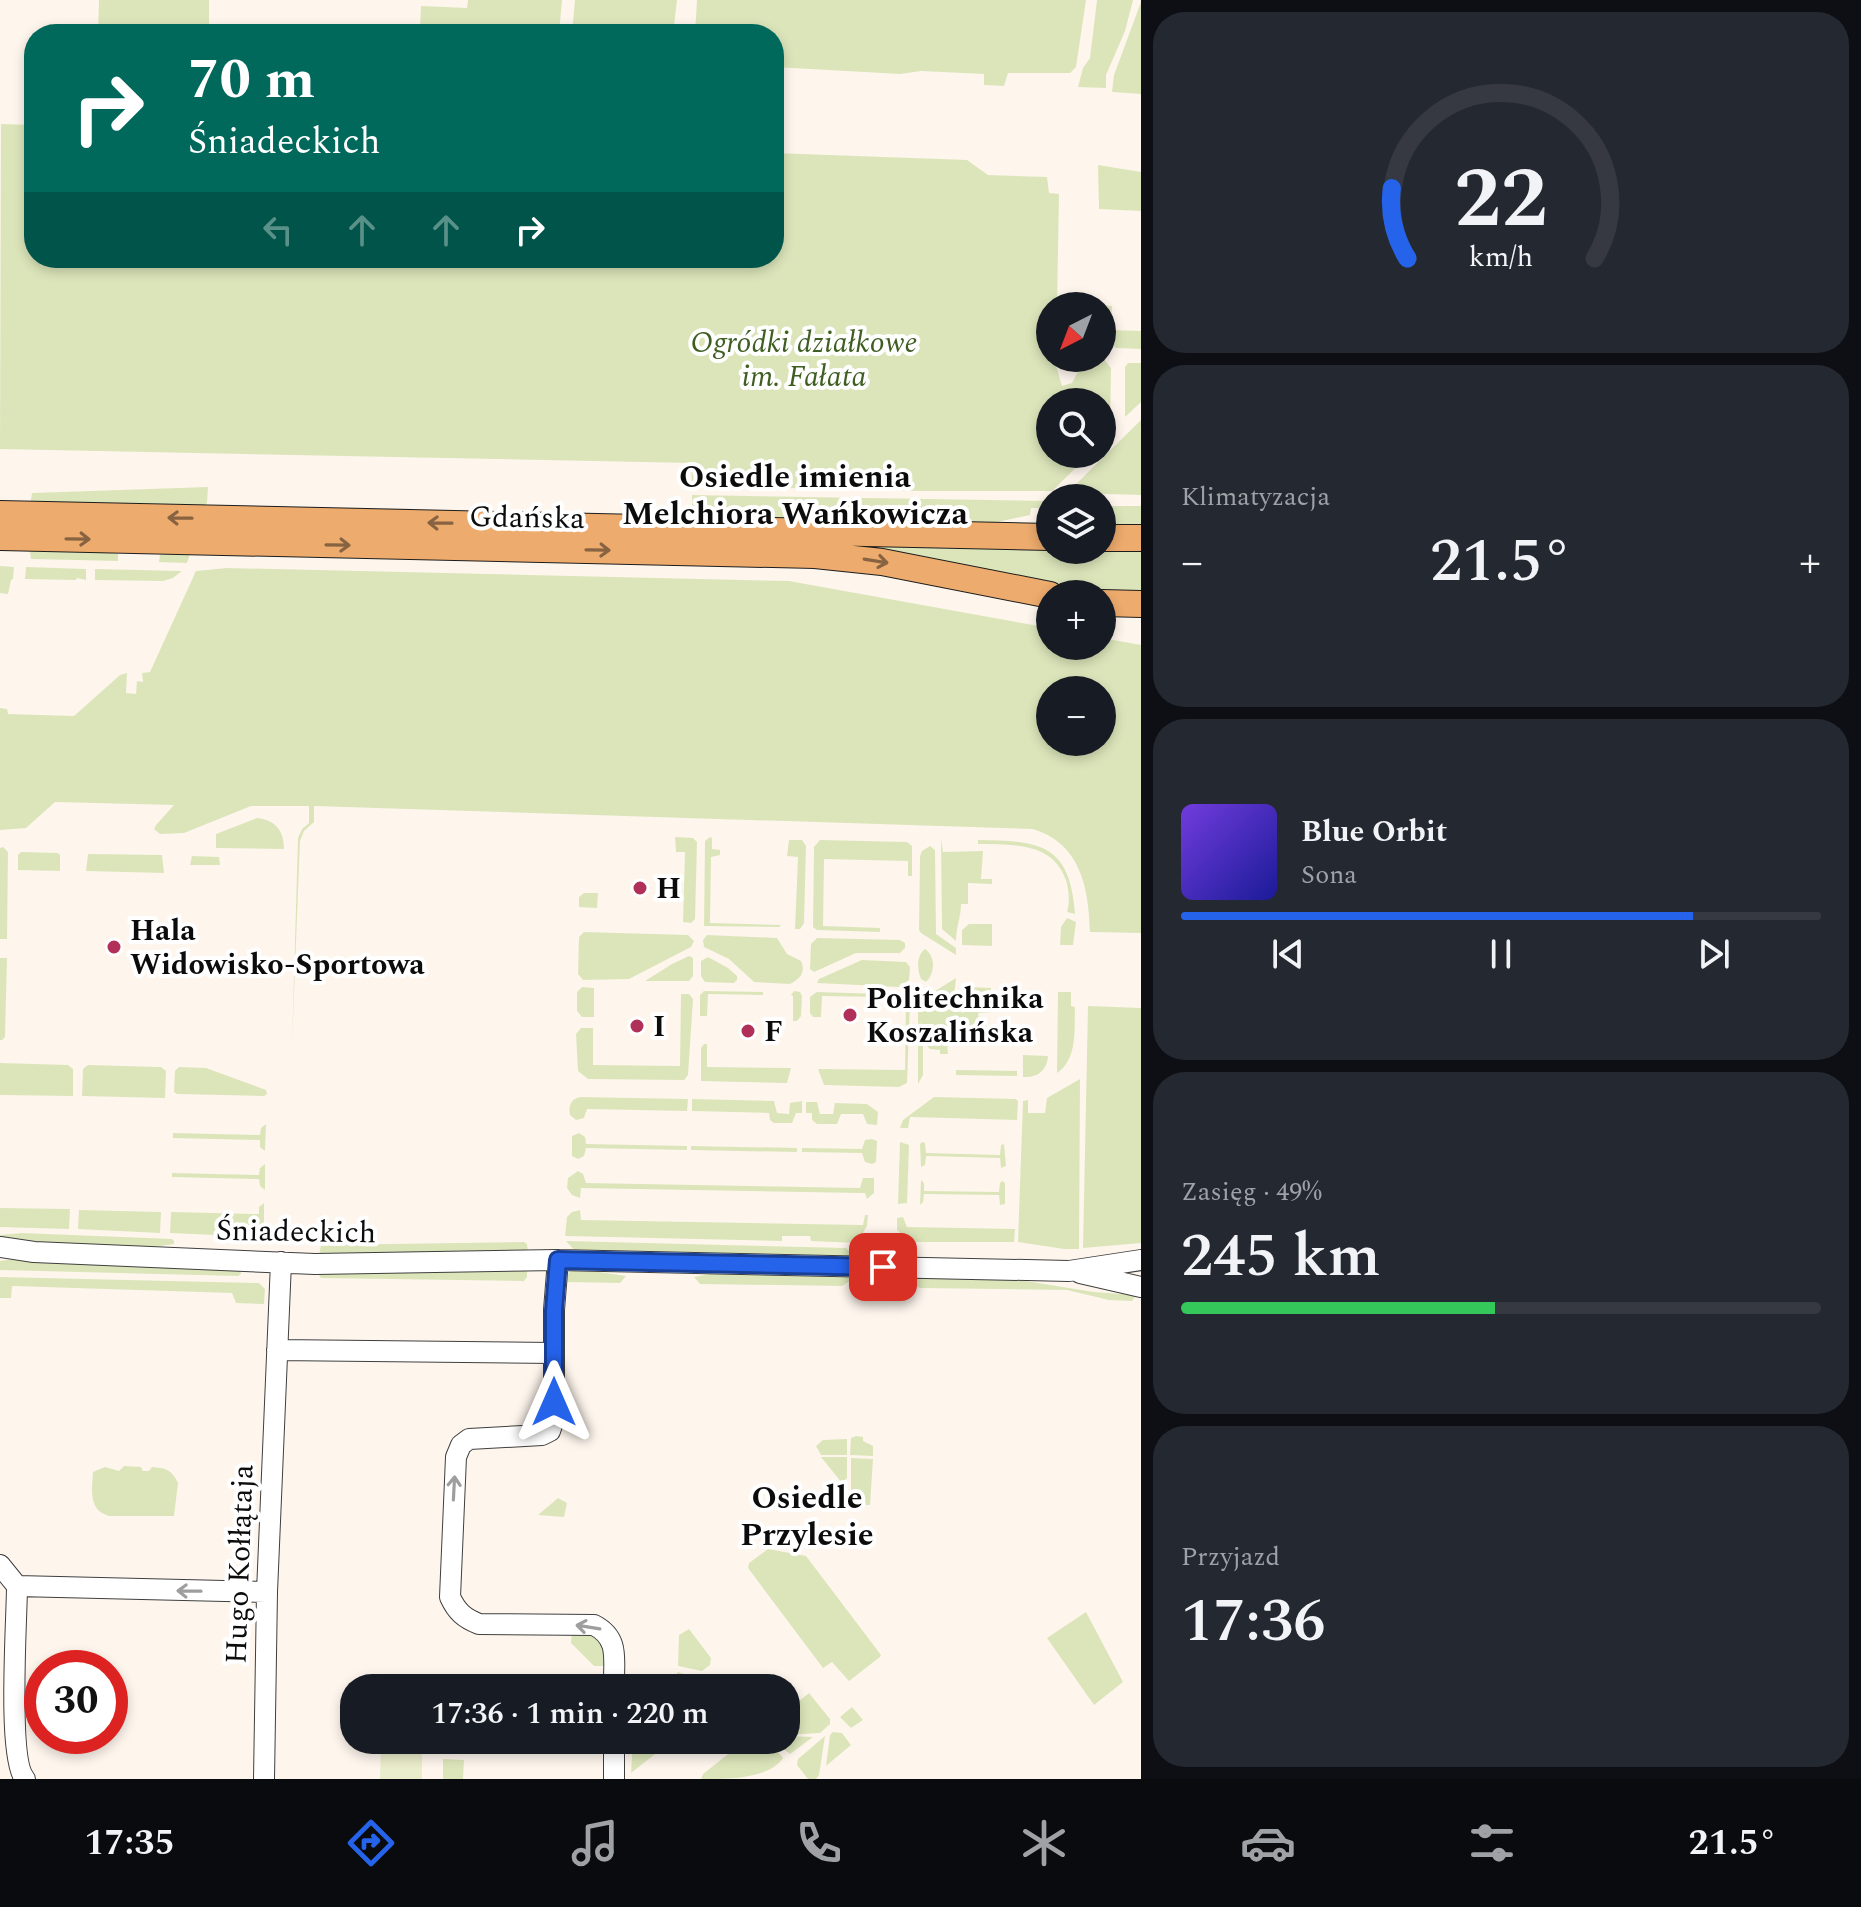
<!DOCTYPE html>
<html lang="pl">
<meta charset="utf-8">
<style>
body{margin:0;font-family:Spectral,serif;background:#242831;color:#f1f3f6;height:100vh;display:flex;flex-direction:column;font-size:30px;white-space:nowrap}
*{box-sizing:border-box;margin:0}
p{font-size:26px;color:#9ea1a6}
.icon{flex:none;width:44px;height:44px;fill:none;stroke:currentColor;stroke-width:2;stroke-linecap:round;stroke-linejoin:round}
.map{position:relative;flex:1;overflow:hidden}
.details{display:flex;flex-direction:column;gap:12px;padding:12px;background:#0d0f14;width:720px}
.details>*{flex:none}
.guide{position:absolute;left:24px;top:24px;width:760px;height:244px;border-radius:32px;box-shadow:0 4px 12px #0003;background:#00695c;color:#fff;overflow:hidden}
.needle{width:52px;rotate:222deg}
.buttons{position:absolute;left:1036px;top:292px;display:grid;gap:16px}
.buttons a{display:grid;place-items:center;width:80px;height:80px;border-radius:50%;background:#171b24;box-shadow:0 4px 12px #0003;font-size:40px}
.speed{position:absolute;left:24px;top:1650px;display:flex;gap:16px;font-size:40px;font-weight:700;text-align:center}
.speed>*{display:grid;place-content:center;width:104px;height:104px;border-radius:50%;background:#171b24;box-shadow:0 4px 12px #0003;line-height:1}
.speed .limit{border:12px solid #d22;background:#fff;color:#111}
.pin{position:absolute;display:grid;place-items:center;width:68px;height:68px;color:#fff;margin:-34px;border-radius:16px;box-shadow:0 4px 12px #0006}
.me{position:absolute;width:88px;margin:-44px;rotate:0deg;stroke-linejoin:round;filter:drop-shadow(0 0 6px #0008)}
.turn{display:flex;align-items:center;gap:28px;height:168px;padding:0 32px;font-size:36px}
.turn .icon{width:104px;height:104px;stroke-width:2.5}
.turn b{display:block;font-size:56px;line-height:68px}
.lanes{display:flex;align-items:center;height:76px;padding:0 32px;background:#0003;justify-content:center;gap:40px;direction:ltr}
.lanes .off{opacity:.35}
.big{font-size:60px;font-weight:600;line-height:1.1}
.details .tile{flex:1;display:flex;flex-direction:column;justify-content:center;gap:12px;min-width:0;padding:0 28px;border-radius:32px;background:#242831}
.details .dial{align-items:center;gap:0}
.dial svg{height:208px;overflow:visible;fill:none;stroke:#363941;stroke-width:7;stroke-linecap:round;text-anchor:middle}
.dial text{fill:#f1f3f6;stroke:none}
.song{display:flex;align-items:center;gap:24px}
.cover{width:96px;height:96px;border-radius:12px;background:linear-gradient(135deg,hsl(260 70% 55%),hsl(240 70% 35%))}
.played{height:8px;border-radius:4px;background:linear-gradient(90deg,#2563eb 80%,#363941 80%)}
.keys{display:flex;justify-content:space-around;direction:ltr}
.heat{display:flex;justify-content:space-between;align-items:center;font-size:44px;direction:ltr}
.charge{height:12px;border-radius:6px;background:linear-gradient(90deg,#34c759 49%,#363941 0)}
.trip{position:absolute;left:340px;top:1674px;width:460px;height:80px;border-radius:32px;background:#171b24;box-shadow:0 4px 12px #0003;font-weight:600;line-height:80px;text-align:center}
.dock{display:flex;height:128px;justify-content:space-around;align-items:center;background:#090b0e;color:#9ea1a6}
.dock .icon{width:56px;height:56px}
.dock .selected{color:#2563eb}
.dock b{font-size:36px;color:#f1f3f6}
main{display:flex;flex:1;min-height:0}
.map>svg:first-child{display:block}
.green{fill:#dce5ba;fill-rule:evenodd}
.pitch{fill:#eaedcb}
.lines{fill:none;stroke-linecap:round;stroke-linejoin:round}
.minor-casing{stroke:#3f3f3f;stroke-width:22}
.major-casing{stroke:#1d1d1d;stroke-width:28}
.minor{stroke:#fff;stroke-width:20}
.major{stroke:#edab6d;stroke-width:26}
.oneway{stroke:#886341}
.oneway2{stroke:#9e9e9e}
.route-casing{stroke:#184099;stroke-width:20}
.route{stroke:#2563eb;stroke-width:14}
.poi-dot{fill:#b03059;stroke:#fff;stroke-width:3}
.labels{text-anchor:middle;stroke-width:8;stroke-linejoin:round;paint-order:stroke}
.park-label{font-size:30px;font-style:italic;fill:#3f5e22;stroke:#fff}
.street-label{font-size:30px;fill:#0c0c0c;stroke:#fff}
.poi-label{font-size:30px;font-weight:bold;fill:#0c0c0c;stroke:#fff;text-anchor:start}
.neighbourhood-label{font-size:32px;font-weight:bold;fill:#0c0c0c;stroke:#fff}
</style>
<main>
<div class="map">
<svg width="1141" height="1779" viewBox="0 0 1141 1779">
<rect width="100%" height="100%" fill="#fef6ed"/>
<!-- green -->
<path class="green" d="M99,0H209V34H98Z
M468,0H562L559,34H272L273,24L420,29L421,6L467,8Z
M575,0H677L673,34H572Z
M697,0H1086L1076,67L1070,73H1008L1004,86L984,85V74L921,71L900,74L774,67V34H695Z
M1097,0H1133L1125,31L1106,75V88L1078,87L1083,68L1090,58Z
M1141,2V94L1112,92L1114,75Z
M1,118V124L34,125V258H774V153L967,160L988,175L1047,177L1049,193L1059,194L1057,306H1050V358H1057L1056,366L1062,386L1072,383L1085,358L1102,357L1111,368L1110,430L1102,442V402H1050V454H1090L1052,491H921L692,486L691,463L0,449Z
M1098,165L1141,172V211L1099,209Z
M1102,305L1112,306L1111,330L1141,331V349L1116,348C1102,334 1102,324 1102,305Z
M1128,363H1141V402L1125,417V367Z
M1141,420V495L1067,493Z
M208,487L207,503L202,508L30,506L32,493Z
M692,495L1050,501V508H1031L1030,515L979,526L696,517L692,511Z
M1102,506H1141V528L1102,522Z
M878,540L1050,545V550L1141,547V595L1090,592L937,563L834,547Z
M29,545L64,546L118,554V561L31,559Z
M186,549L190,554L187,563L159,562L160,555Z
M0,566L14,567L13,579L11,580L8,594L0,593Z
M26,567L86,569V580L77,578L76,580L25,579Z
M227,568L789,581L1050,628V646H1102V638L1141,645V933L1090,932C1089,888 1080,842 1032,829L314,806V822L304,831L300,841L292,1044L298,838L302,829L309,823V806H251L184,833L160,834L154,829L156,825L174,805L55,802L26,828L0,830V708L7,709L8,714L74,716L120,675L127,673L126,693L136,694L137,681L143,682L142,673L150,672L196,571ZM1102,690V742H1050V690Z
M95,569L182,571L173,578L163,581L95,580Z
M257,818C276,820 284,831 284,849L216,848V834Z
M675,837L693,838L697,842L695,919L691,923L683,922L685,852H676Z
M710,837L712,838V849L720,850V855L711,857L710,923L781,925L779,927L704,926L705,841Z
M941,839L943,852L983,851L981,879H992V884L968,883V904H961C961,917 956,927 956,941L942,929Z
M789,840H802L806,846L804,923L800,929H795L798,857L787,856Z
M820,840L907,842L912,846V876H908V861L824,859L823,926L880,928V932L817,930L813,927L814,847Z
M978,840C1040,841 1070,843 1075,914L1067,912C1070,901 1069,891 1066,880C1052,841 1012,845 978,844Z
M930,846L935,850L936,934L956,948V955L921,933L919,930L920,856L922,851Z
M3,847L8,852L7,939H0V848Z
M21,852L58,853L60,855V871L18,870V855Z
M88,854L162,855L164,873L86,871Z
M192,856L219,857L220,865H190Z
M584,893H598L597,908L579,907V897Z
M1067,918L1076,922L1073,945H1060L1061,927Z
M969,924H992V946L962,945V930Z
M584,932L688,935L694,941L691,947L629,979L583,980L578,974L579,937Z
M707,935L777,938L787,954L801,961C806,972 800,979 790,984L754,982L729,959L704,947L703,940Z
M817,938L900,940L905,943V948L900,953H856L814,972L810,969L811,944Z
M925,949C936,957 935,973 926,982L921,979C917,969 916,956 925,949Z
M689,956L693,958V976L689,981H645L672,964Z
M708,957L728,968L737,976V980L734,983L705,982L701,976V961Z
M0,958H7L5,1037L2,1040H0Z
M862,960L906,962L910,967L909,980L899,987L817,983L819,979Z
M956,978L953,1008L963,1013L964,1009H969L966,987L991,988V1012L978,1013L981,1033H951L949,1028L923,1027V1075L918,1084V1002L922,996H927Z
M582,987L594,988V1017H582L577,1011V992Z
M704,991L763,992V995L708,994L707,1016H700V995Z
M794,991L800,992L802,996L801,1016L797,1021H793V996L791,995Z
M1058,992H1071V1006L1075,1007C1074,1029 1078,1059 1057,1073Z
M815,993L817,992L880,994V997L822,996L821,1017H813L810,1013V997Z
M681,994H689L693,999L688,1075L684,1080L588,1079L578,1071L576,1034L581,1028H593V1065L680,1066Z
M903,995L910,1002L907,1083L899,1087L824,1085L818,1069L905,1070L906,999L903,998Z
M1088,1006L1141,1008V1243L1083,1248Z
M928,1030L946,1031L948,1054H940V1050L930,1049L927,1046Z
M704,1044H707V1067L791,1068L787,1083L701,1081V1048Z
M1023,1055L1048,1056C1047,1071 1037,1078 1023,1077Z
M0,1063L68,1065L73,1069V1096L0,1095Z
M88,1065L161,1067L166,1071L165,1098L82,1096L83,1069Z
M179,1067L206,1068L266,1090L267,1094L264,1096L177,1094L174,1092L175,1071Z
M956,1070L1017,1071V1076L956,1075Z
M1080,1079L1079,1249H1064L1018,1242L1023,1101L1028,1100V1113H1045L1047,1098Z
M580,1097L688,1099L687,1111L587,1109L584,1118L576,1120L570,1115C568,1106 571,1099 580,1097Z
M934,1097L1016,1099L1018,1101L1017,1120L910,1117L908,1128H900L903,1120Z
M692,1099L774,1101L777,1113L789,1114L790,1103L802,1101V1113H796L792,1123H774L770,1120L769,1113L692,1111Z
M806,1102H817L820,1114H833L835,1103L867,1104L878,1112L877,1125L867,1124L863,1114H841L837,1124H817L812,1120V1113H806Z
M266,1124L265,1151L260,1147V1140L173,1138V1133L260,1135L261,1128Z
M579,1133L585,1137L586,1144L687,1146V1150L586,1148L584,1156L578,1159L572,1156V1136Z
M872,1139L877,1141L876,1162L872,1164L865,1162L862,1153L802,1152V1148L862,1149L865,1140Z
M900,1142L909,1145L907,1203L898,1204Z
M922,1142L925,1143L926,1153L1000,1155L1001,1145L1004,1144L1006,1166L1001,1168L1000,1158L926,1156L925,1165L921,1167L920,1144Z
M691,1146L797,1148V1152L691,1150Z
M265,1164V1190L260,1186L259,1179L172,1177V1173L259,1175L260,1168Z
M578,1171L583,1174L586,1183L860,1188L863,1178H874V1193L867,1199L865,1193H860L581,1188L580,1198L572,1195L567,1188L568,1178Z
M921,1180L924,1183V1191L999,1192L1000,1183L1002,1181L1005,1183V1204L1000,1205L999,1195L924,1194L923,1202L920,1205Z
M264,1203V1237L170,1233L171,1212L259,1214V1207Z
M0,1208L70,1209L69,1229L0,1227Z
M79,1210L161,1212L160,1233L78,1229Z
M580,1210L581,1220L863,1225L865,1215H868L867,1226L857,1243L811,1241L810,1236H782V1241L565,1236L567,1217L572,1212Z
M903,1217L907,1227L1015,1229L1014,1242H910L897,1230V1218Z
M22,1233L172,1239L174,1241V1244L141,1249L0,1242V1235Z
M566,1241L846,1248L851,1253V1259L576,1252Z
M524,1242L527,1244L528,1253L319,1256L321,1245Z
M13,1259L240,1269L241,1274L238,1276L0,1270V1261Z
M527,1268V1277L524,1281L321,1278L319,1275V1271Z
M579,1269L626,1276L620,1283L563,1282L569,1272Z
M725,1271L850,1274V1281L842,1286L700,1284L694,1277Z
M914,1275L1006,1278L1094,1292L1135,1295V1297L1132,1301L1109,1300L1067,1290L920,1288L915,1285Z
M0,1277L259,1283L265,1289L264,1304L236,1303L232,1293L12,1286L11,1298H0Z
M856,1436L863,1437V1441L873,1446V1456L850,1455L851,1438Z
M847,1439V1455H821L816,1446L823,1440Z
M821,1457H847V1478L842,1483Z
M851,1458L873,1459L870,1505H861L851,1493Z
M124,1466L141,1467L143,1471H149L152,1467C166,1468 172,1470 178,1483L174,1516H109C88,1510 92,1490 93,1472L105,1467L119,1471Z
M558,1498L567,1503L564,1517L538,1515Z
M768,1549L806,1556L881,1655L880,1657L849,1681L832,1662L823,1668L748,1568L749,1563Z
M1086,1612L1123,1682L1094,1705L1047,1638Z
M689,1629L711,1658L710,1665L702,1671L678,1666L679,1635Z
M572,1632L594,1635L602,1641L606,1666H594L571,1643Z
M678,1672L693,1677L702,1688H665Z
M439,1674H451V1685L510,1688H438Z
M809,1693L830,1719V1724L820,1733L786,1735V1712Z
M852,1707L863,1720L851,1728L840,1717Z
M833,1732L842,1733L851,1745L826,1766L830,1735Z
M786,1736L813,1737L790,1754L772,1740H786Z
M825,1736L819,1775L816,1779H808L797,1765L798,1759Z
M443,1740H605V1744Z
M633,1740L669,1743L631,1773Z
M746,1740L748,1742L768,1740L783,1758C769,1779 728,1779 701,1779L703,1774Z
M443,1759L464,1760L463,1779H443Z"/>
<!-- pitch -->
<path class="pitch" d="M381,1740H422V1779H380Z"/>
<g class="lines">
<defs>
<path id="minor" d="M0,1247L34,1252L315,1264L558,1260L1069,1271L1141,1260
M558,1260L554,1310V1419L550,1431L542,1435L469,1439L461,1445L456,1457L450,1597C457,1612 464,1618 479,1624L594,1625C621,1639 613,1661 614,1688
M1080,1273L1141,1287
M277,1350L554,1353
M0,1565L17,1586
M17,1586L267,1592
M17,1586C17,1619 7,1759 25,1779
M676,1740L678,1743
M264,1779L267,1592L281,1262
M614,1779V1740"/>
<path id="major" d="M0,514L1050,537
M0,537L815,555L882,562L1050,595
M1102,538H1141
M1102,603L1141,604"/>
</defs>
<!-- minor casing -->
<use href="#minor" class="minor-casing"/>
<!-- major casing -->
<use href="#major" class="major-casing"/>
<!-- minor -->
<use href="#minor" class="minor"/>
<!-- major -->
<use href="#major" class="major"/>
</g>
<!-- one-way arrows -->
<defs><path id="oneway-shaft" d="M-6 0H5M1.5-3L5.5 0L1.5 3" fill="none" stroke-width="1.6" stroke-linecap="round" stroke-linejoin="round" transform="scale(2)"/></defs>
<g class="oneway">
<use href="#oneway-shaft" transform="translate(180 518) rotate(-179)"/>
<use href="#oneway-shaft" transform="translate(440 523) rotate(-179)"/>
<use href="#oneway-shaft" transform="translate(78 539) rotate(1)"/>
<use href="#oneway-shaft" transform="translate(338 545) rotate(1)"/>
<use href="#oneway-shaft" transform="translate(598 550) rotate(1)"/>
<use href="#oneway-shaft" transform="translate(876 561) rotate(9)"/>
</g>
<g class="oneway2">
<use href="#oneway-shaft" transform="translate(454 1488) rotate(-87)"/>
<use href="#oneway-shaft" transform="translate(189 1591) rotate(-179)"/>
<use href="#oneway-shaft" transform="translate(588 1627) rotate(-171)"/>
</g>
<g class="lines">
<defs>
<path id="route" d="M554,1402V1310L558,1260L883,1267"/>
</defs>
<!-- route casing -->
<use href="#route" class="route-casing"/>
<!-- route -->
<use href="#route" class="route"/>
</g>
<!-- markers -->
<g class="poi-dot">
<circle cx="640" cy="888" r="8"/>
<circle cx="114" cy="947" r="8"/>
<circle cx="850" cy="1015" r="8"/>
<circle cx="637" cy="1026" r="8"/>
<circle cx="748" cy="1031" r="8"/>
</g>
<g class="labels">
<!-- park labels -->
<g class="park-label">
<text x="804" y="352">Ogródki działkowe<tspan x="804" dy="34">im. Fałata</tspan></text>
</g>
<!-- street labels -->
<g class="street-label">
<text transform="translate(527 517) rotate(1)" y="10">Gdańska</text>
<text transform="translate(296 1231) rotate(1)" y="10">Śniadeckich</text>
<text transform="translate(239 1564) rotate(-88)" y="10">Hugo Kołłątaja</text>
</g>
<!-- poi labels -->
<g class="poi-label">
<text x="656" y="898">H</text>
<text x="130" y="940">Hala<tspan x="130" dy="34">Widowisko-Sportowa</tspan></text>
<text x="866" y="1008">Politechnika<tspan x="866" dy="34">Koszalińska</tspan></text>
<text x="653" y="1036">I</text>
<text x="764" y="1041">F</text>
</g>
<!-- neighbourhood labels -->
<g class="neighbourhood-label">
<text x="795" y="487">Osiedle imienia<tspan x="795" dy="37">Melchiora Wańkowicza</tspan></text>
<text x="807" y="1508">Osiedle<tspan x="807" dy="37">Przylesie</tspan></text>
</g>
</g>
</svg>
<div class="buttons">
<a><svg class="needle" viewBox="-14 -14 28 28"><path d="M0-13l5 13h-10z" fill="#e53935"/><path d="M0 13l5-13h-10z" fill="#9ea1a6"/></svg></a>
<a><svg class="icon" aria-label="search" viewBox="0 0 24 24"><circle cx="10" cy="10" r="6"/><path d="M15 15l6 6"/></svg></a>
<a><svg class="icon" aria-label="layers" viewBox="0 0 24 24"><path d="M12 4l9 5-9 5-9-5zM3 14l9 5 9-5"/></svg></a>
<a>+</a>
<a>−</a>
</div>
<div class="speed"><div class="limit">30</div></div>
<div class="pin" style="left:883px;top:1267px;background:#d93025"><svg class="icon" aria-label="arrive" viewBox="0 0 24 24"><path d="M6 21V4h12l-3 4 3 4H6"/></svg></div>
<svg class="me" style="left:554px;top:1402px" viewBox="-20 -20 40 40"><path d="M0-17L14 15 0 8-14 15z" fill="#2563eb" stroke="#fff" stroke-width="4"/></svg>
<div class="trip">17:36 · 1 min · 220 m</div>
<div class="guide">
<div class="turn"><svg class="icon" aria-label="right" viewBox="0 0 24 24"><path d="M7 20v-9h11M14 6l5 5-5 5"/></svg><div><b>70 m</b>Śniadeckich</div></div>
<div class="lanes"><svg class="icon off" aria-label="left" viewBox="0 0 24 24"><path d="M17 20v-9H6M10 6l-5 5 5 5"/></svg><svg class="icon off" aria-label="ahead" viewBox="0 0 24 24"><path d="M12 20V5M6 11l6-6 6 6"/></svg><svg class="icon off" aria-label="ahead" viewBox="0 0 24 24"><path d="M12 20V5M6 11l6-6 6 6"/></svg><svg class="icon" aria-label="right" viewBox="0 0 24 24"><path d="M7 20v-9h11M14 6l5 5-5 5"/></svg></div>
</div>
</div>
<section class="details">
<div class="tile dial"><svg viewBox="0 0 100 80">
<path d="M14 69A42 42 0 1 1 86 69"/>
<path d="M14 69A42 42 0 0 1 8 42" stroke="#2563eb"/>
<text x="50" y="56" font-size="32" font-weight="700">22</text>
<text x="50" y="72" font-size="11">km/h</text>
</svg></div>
<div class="tile"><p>Klimatyzacja</p>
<div class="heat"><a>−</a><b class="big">21.5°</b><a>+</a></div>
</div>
<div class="tile">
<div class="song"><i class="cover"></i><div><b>Blue Orbit</b><p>Sona</p></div></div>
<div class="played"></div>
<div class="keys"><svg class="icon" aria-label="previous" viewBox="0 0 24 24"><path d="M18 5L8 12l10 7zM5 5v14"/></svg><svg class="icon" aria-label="pause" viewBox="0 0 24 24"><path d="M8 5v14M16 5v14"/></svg><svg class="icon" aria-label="next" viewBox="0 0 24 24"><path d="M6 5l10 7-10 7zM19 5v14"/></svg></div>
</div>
<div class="tile"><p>Zasięg · 49%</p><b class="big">245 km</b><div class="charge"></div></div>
<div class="tile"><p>Przyjazd</p><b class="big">17:36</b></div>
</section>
</main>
<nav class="dock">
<b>17:35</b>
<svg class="icon selected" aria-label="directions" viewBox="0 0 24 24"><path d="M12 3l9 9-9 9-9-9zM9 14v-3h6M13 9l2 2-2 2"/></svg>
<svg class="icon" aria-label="music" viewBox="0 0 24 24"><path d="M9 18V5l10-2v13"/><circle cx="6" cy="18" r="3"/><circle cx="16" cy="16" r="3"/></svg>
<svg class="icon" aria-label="phone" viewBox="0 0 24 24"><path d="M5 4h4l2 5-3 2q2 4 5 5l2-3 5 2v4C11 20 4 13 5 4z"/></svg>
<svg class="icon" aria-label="climate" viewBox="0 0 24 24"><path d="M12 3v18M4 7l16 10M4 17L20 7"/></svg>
<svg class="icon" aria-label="car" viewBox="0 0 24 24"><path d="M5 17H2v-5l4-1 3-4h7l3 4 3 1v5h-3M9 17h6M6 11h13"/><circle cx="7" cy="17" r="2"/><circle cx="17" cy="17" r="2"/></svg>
<svg class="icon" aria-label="filters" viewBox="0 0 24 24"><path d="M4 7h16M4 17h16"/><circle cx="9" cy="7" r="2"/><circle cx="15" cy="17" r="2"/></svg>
<b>21.5°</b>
</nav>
